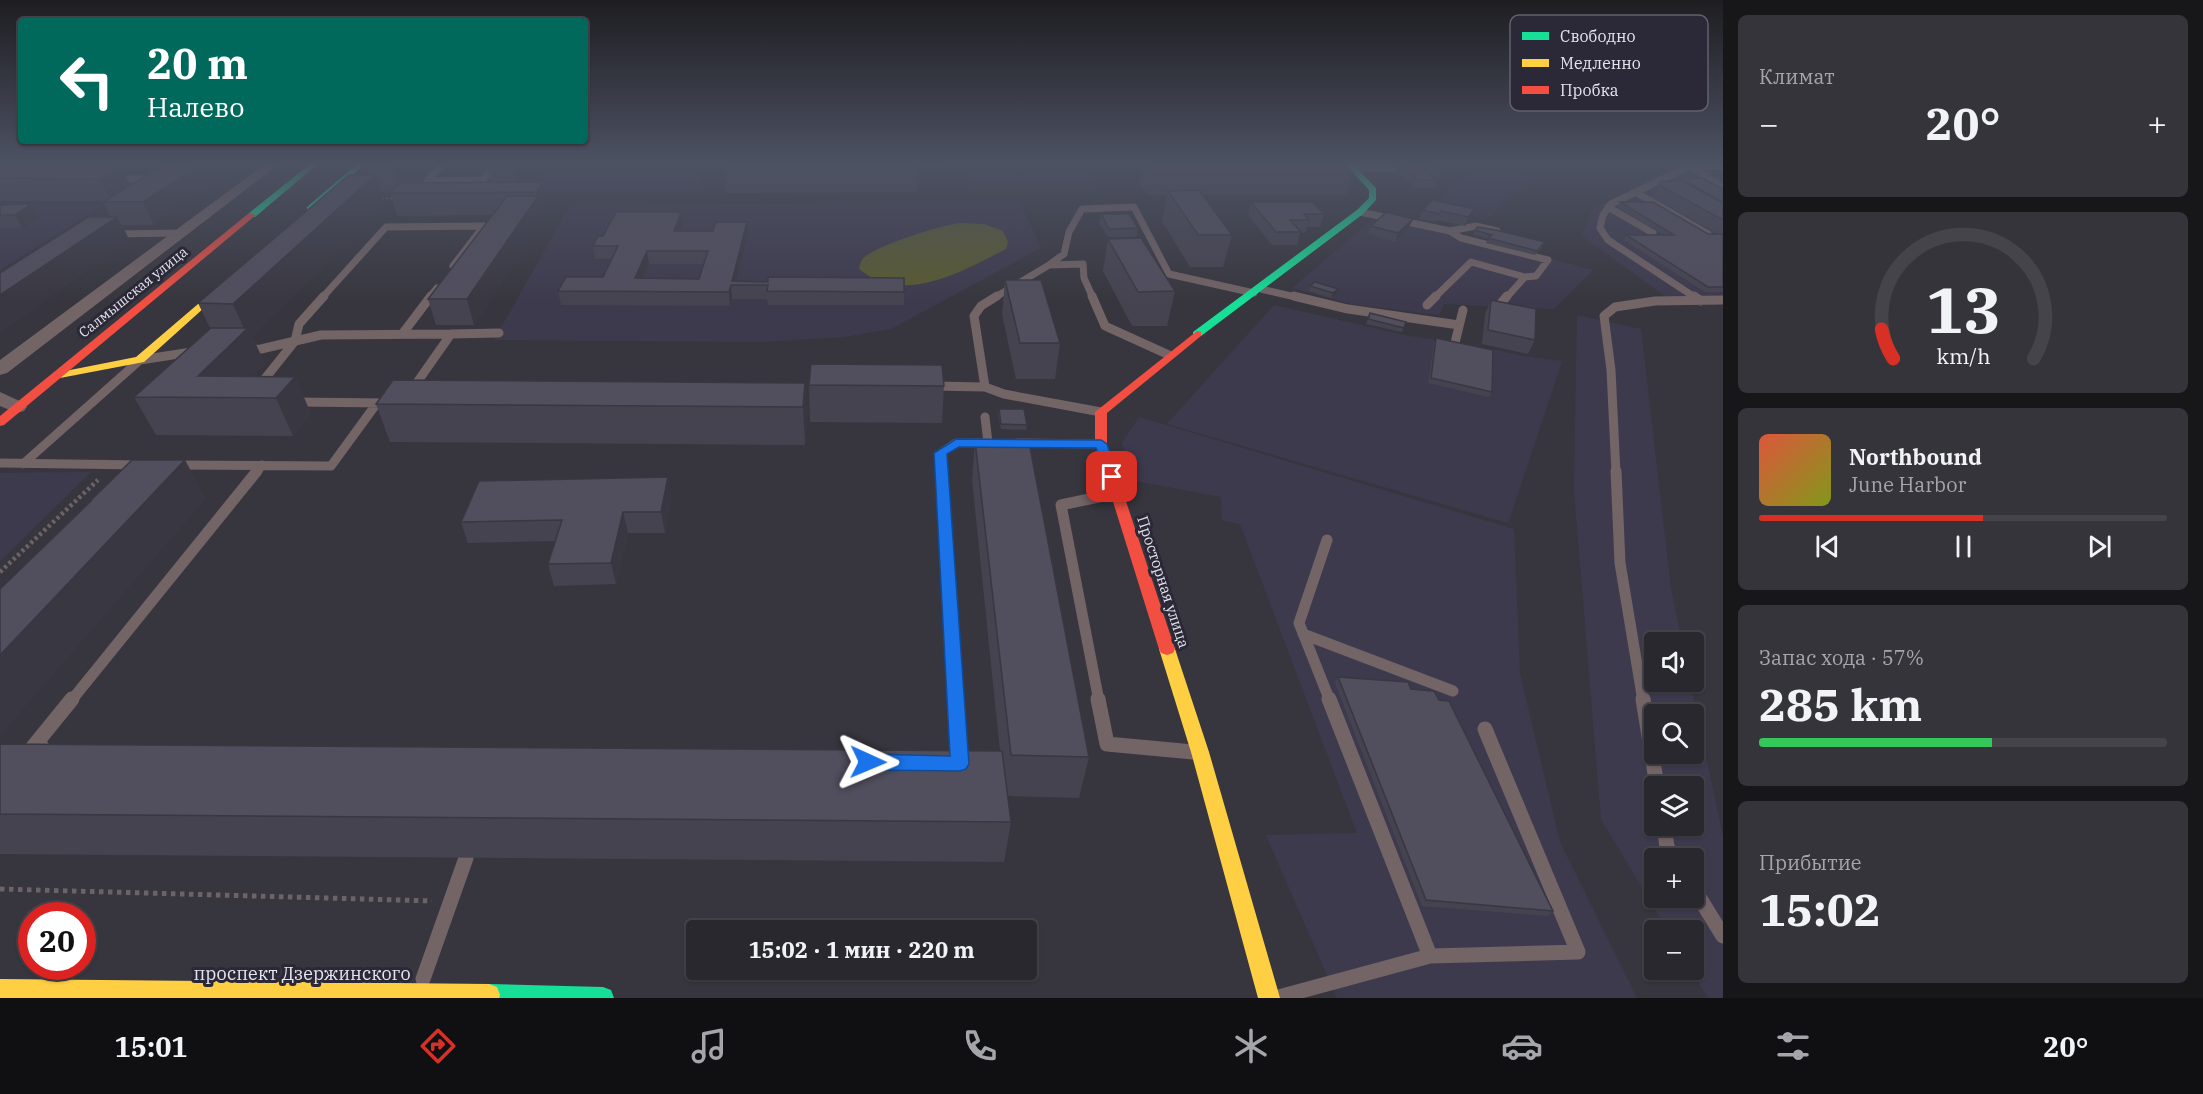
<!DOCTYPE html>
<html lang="ru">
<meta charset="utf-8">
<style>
body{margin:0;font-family:"IBM Plex Serif",serif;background:#35343a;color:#f1f3f6;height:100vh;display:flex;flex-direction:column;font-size:22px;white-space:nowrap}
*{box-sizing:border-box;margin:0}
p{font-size:20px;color:#a5a6aa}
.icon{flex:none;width:33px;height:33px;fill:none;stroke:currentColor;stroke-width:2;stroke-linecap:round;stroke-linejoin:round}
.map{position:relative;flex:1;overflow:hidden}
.drawer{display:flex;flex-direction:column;gap:15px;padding:15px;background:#171619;width:480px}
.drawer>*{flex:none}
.guide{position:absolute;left:18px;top:18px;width:570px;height:126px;border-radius:6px;box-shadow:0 2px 4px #0004,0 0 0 2px #45444a;background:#00695c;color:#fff;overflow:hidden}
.fabs{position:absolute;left:1644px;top:632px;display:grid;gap:12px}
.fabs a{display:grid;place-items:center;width:60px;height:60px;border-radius:6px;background:#29282e;box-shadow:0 2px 4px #0004,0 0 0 2px #45444a;font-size:30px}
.speed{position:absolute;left:18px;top:902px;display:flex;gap:12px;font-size:30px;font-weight:700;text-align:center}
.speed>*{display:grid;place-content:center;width:78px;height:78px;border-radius:50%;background:#29282e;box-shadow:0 2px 4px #0004,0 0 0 2px #45444a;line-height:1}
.speed .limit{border:9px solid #d22;background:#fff;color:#111}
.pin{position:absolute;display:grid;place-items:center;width:51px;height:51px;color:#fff;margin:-26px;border-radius:12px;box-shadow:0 3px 9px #0006}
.me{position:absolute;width:66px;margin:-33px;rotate:91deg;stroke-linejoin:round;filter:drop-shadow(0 0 4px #0008)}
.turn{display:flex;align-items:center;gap:21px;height:126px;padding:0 30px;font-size:27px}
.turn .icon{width:78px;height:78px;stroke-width:2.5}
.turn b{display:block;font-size:42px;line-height:51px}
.big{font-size:45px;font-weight:800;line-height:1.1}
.drawer .card{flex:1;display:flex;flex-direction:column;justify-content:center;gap:9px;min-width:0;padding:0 21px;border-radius:9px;background:#35343a}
.drawer .dial{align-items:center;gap:0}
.dial svg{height:156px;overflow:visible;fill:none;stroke:#45444a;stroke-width:7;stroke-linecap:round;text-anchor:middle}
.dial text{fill:#f1f3f6;stroke:none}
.song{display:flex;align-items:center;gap:18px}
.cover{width:72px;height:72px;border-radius:9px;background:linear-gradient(135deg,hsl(10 70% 55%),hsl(70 70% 35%))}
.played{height:6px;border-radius:3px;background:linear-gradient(90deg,#d93025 55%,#45444a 55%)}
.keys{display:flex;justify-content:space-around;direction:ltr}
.heat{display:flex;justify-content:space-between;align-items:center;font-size:33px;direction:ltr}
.charge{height:9px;border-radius:4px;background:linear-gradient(90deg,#34c759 57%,#45444a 0)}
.trip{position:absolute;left:686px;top:920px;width:351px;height:60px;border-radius:6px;background:#29282e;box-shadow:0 2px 4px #0004,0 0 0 2px #45444a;font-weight:800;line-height:60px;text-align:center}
.tab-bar{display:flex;height:96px;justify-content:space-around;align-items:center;background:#101012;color:#a5a6aa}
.tab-bar .icon{width:42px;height:42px}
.tab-bar .active{color:#d93025}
.tab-bar b{font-size:27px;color:#f1f3f6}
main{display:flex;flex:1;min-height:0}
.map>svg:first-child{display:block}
.built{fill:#3e3a4e;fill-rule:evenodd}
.green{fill:#5a5b30}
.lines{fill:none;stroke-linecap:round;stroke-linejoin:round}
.path-far2{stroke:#6d6266;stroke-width:2;stroke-dasharray:2 2;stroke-linecap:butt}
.path-far1{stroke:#6d6266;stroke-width:4.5;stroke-dasharray:3 3;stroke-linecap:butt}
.path{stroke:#6d6266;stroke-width:5;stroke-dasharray:4.5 4.5;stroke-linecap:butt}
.lane-far3{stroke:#736466;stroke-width:7}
.lane-far2{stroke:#736466;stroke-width:9}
.lane-far1{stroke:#736466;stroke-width:11}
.lane{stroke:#736466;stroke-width:15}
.street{fill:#736466;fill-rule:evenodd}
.fast{fill:#16e098;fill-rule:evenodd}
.slow{fill:#ffcf43;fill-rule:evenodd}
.jam{fill:#f24e42;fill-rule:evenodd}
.wall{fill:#464350;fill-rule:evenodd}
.shaded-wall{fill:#393741}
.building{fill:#514e5d;stroke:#393741;stroke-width:1.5;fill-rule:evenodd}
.route{fill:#1a73e8;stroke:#114b97;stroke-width:1.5}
.labels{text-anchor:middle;stroke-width:6;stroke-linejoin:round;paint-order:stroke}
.far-street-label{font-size:14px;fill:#e6e4ee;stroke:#2b2837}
.street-label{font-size:15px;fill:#e6e4ee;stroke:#2b2837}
.near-street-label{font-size:18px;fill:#e6e4ee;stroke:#2b2837}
.key{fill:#2b2837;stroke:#63606e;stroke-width:1.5}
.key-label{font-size:16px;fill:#e6e4ee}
</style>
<main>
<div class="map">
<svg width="1723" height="998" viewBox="0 0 1723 998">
<rect width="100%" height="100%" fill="#37363e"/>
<!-- built -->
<path class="built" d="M554,164H744L743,167L705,168L698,191L535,192Z
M962,164H1143L1144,166H1086L1096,185H967Z
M1480,164L1543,167L1487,220L1430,207Z
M1676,164L1723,188V304L1677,305L1582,236L1591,210Z
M1020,202L1041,248L891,329L844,337L762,342L494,340L570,205Z
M0,205H104L0,270Z
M1375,217L1435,228L1593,270L1554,309L1444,304L1439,315L1351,304L1292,288Z
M1274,305L1409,336L1469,344L1523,356L1562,361L1508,523L1167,424Z
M1577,315L1641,329L1671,589L1682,642H1654V681H1690L1723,837V998H1708L1690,969H1694V930H1667L1601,819L1574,490ZM1654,714H1694V753H1654ZM1654,786H1694V825H1654ZM1654,858H1694V897H1654Z
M1139,417L1514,529L1520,674L1560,842L1637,998H1337L1266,835L1357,833L1240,524L1222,520L1221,497L1136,481L1122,443Z
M91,472L0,561V473Z"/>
<!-- green -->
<path class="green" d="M961,223L984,224L1003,231L1008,242L1006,249C962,271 905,306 859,269C860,266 860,263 862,260C870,247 944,224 961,223Z"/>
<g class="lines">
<!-- path-far2 -->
<path class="path-far2" d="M378,199L395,198"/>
<!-- path-far1 -->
<path class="path-far1" d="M0,572L98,480"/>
<!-- path -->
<path class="path" d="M0,889L432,901"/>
<!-- lane-far3 -->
<path class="lane-far3" d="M443,164L427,181L483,180L496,164
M1691,166L1723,187
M1354,168H1408
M114,179H153
M1637,193L1708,234
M1608,207L1653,233
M1360,212L1450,231L1461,238L1548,260L1536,276L1525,277L1506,298
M1450,231L1476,226L1497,231
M111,234L180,233
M1050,264L1064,254L1069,232L1082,209L1134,207L1169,274L1254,293
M1261,289L1300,298
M322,298L386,227L484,226L453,266
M429,298L437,288
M994,298L1049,265L1083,264L1084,278L1093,298
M1434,298L1471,262L1525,277
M1696,298L1608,240L1600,228L1603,215L1611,204L1690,166L1723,167"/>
<!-- lane-far2 -->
<path class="lane-far2" d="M1092,296L1105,326L1169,355
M1294,296L1348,309L1459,325
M1694,296L1701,301
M1502,302L1507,296
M1427,305L1436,296
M403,333L431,296
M451,334L499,333
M1454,347L1463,310
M244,350L261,349L321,335L451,334L411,391
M259,386L295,341L299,324L324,296
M931,386L985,387L974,316L981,306L997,296
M985,387L1004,394L1101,412
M292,402L390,403
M985,417L988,443
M1017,443L1101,444
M0,463L141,465
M23,464L140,360L198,351
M174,465L331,466L377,403
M256,473L262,465
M942,473L941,453L956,443H990
M1616,473L1611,370L1604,316L1615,307L1655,301L1723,300"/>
<!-- lane-far1 -->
<path class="lane-far1" d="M942,471L956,701
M1616,471L1620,563L1643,701
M1327,540L1299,623L1330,701
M1303,634L1453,691
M71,701L257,471
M1099,701L1061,505L1113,494"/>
<!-- lane -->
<path class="lane" d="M956,699L960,763
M1098,699L1107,744L1193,752
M1329,699L1430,956
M1643,699L1657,786
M42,747H33L72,699
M1664,825L1667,847L1674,858
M1694,889L1723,936
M423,979L466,858
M1275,998L1430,956L1578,952L1485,729"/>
<!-- street -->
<path class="street" d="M265,164H279L7,373L0,375V360Z
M0,392L24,403L27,407L24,411L17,413L0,406Z"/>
<!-- fast -->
<path class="fast" d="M310,164H318L255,217H249V213Z
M357,164H365L313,211H307V207Z
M1345,164H1353L1376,188V200L1363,214L1201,336H1193V332L1357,210L1369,198V190Z
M489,984L603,987L611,990L614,998H479L478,995L481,987Z"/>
<!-- slow -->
<path class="slow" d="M232,275L237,278L235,280L144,362L60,378L54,375L60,372L136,357Z
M1167,643L1173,645L1175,649L1209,752L1280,998H1258L1191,752L1159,649L1161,645Z
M0,979L489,984L497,987L500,995L499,998H0Z"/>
<!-- jam -->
<path class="jam" d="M249,213L256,215L4,425L0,426V416Z
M1197,331L1201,332V336L1107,413V444L1175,649L1173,653L1167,655L1161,653L1159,649L1095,444V412Z"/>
</g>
<!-- wall -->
<path class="wall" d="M165,164L154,225H122L130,241L111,217L103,202L105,201H0V166H121L130,185Z
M361,164H427L408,183L491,182L487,167L537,164L524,182H543L548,204L542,214L543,219L474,325H436L428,299L492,215L397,216L390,193L392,192H381L385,205L252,336L265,364L252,376L295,377L311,414L293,436L156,435L134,397L210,328L198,303L365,175Z
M918,164H948V170H919Z
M1143,164H1341L1353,173L1346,195H1202L1232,235L1223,267H1190L1162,221L1167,195H1147L1139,183Z
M1397,164H1435L1442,169L1439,177H1433L1437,180L1434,188H1416L1395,170Z
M917,170V192L726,193L724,171Z
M1711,171H1723V182L1708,175Z
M1679,178L1723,189V292H1705L1624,240L1626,235H1664L1618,207L1620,202L1708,234H1718L1652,197L1659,185L1677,181Z
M1432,200L1471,218L1465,226L1438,220L1435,222L1419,219L1423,210Z
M1251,202L1324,214L1320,227H1307L1305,233H1300L1297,245H1272L1248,215Z
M0,205L39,217L22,228H0Z
M1101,214L1138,228L1136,237H1108L1099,223Z
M1413,219L1409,227L1395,242L1368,234L1371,226Z
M682,225L680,231L748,235L736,281L904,292V305H768L767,299H732L730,306L561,305L558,291L603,277L612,259H595L593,246L603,236ZM649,264H704L699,279L643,278Z
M1475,230L1543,247L1535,255L1486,243L1488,239L1473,234Z
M1108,239L1175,291L1167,326H1132L1103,271Z
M1005,280L1060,343L1055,379H1016L1002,314Z
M1310,286L1338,289L1336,294L1331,298L1309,291Z
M1491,300L1535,340L1528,354L1482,344L1485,314Z
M1370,313L1406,322L1402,332L1366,324Z
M1436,338L1492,392L1489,397L1428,383L1434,343Z
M805,383L807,420L805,445L390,442L376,404Z
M809,385L944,386L942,423L810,422Z
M999,409L1027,425L1026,430L1001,429L998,414Z
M975,441L1089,757L1079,798L1008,796L1011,822L1004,862L0,854V744L1000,751L972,480Z
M668,477L671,498L665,533H628L616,584L554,586L548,564L555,541L468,543L461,522Z
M1338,677L1411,689L1553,911L1548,916L1422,906L1335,683Z"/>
<!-- shaded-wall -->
<path class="shaded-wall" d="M201,164H242L154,225L143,202Z
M392,164H427L400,192Z
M516,164H537L519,189L514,167Z
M121,166L132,188L111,201L99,179Z
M375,175L385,205L252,336L265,364L232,398L198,376L245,331L233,304Z
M543,182L548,204L542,214L543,219L474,325L467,299L538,197L537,192Z
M32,204L39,217L22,228L15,215Z
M1475,209L1471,218L1465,226L1468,217Z
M681,212L682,225L676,244L674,231Z
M117,217L130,241L0,333V295Z
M1413,219L1409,227L1395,242L1398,233Z
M747,222L748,235L735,285L732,281Z
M647,251L649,264L637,292L635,278Z
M731,285L732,299L730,306L729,292Z
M1338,289L1336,294L1331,298L1333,293Z
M295,377L311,414L293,436L276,398Z
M805,383L807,420L805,445L803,407Z
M185,460L206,499L0,736V654Z
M668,477L671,498L665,533L661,512Z
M623,512L628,533L616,584L611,563Z"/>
<!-- building -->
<path class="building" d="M165,164H201L143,202H103Z
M489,164H516L514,167H487Z
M726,164H916L917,170L724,171Z
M1145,164H1341L1353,173H1151Z
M1399,164H1435L1442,169H1423L1437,180H1419Z
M0,166H121L99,179L0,178Z
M1711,171H1723V177Z
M349,175H375L233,304L198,303Z
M1679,178H1702L1723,189V202Z
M1661,181H1682L1723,203V220L1659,185Z
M543,182L537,192L390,193L400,183Z
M1199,190L1232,235H1198L1168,191Z
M507,196H538L467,299H428Z
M1432,200L1475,209L1468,217L1441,211L1439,214L1423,210Z
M1251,202H1312L1324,214H1304L1309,220H1290L1301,232H1276Z
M1620,202H1653L1708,234H1723V287H1708L1626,235H1674Z
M32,204L15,215H0V205Z
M616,212H681L674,231H713L716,222H747L732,281L768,282V277L904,278V292L767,291L768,285H731L729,292L558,291L566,277H603L618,246H593L598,236H603ZM647,251H708L699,279L635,278Z
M1386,212L1413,219L1398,233L1371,226Z
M1101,214H1129L1138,228L1109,229Z
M88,217H117L0,295V273Z
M1478,227L1496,230L1545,242L1537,251L1488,238L1492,235L1475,230Z
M1141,238L1175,291L1138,292L1108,239Z
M1005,280H1041L1060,343H1020Z
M1315,282L1338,289L1333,293L1310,286Z
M1491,300L1536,309L1535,340L1488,330Z
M1370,313L1406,322L1404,328L1368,319Z
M211,328H248L198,376L295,377L276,398L134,397Z
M1436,338L1493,350L1492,392L1431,378Z
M811,364L942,365L944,386L809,385Z
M393,380L805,383L803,407L376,404Z
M999,409H1024L1027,425L1001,424Z
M975,441L1029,442L1089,757L1011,755Z
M132,460H185L0,655V589Z
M668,477L661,512H623L611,563L548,564L562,520L461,522L479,481Z
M90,501H91L0,589Z
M1338,677L1408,682L1411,689L1434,691L1439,700L1449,701L1553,911L1426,900Z
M0,744L1002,751L1011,822L0,814Z"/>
<!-- sky -->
<linearGradient id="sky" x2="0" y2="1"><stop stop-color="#1e1e22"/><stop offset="0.54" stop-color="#4d5263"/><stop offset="1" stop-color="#4d5263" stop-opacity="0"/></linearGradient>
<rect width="1723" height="303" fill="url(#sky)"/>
<!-- route -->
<path class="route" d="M956,439L1101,440L1107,444L1118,477L1116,480H1107L1096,448L959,447L947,454L969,764L966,769L960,771L868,770L862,767L859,762L862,757L868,754L950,756L934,453Z"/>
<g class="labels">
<!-- far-street labels -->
<g class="far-street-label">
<text transform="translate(133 292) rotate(-39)" y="5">Салмышская улица</text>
</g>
<!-- street labels -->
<g class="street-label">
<text transform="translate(1163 582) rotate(72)" y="5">Просторная улица</text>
</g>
<!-- near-street labels -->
<g class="near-street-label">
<text x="302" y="980">проспект Дзержинского</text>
</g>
</g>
<!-- legend -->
<rect x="1510" y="15" width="198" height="96" rx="9" class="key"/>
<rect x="1522" y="32" width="27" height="8" fill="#16e098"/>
<rect x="1522" y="59" width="27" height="8" fill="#ffcf43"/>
<rect x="1522" y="86" width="27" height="8" fill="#f24e42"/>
<g class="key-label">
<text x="1560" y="42">Свободно</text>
<text x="1560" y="69">Медленно</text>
<text x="1560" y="96">Пробка</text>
</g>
</svg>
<div class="fabs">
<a><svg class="icon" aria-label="sound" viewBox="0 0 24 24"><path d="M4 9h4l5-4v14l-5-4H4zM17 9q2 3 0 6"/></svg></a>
<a><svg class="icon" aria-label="search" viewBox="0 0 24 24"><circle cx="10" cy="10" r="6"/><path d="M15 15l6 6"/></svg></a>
<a><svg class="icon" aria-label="layers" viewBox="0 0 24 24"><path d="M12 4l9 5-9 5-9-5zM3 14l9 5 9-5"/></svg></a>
<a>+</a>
<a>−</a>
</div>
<div class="speed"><div class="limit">20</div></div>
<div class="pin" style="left:1112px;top:477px;background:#d93025"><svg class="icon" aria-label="arrive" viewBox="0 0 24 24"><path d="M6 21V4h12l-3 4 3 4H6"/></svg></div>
<svg class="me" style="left:868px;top:762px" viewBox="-20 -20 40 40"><path d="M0-17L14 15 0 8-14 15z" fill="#1a73e8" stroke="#fff" stroke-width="4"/></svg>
<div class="trip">15:02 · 1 мин · 220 m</div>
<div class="guide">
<div class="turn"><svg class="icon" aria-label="left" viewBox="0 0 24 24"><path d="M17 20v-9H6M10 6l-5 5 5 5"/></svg><div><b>20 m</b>Налево</div></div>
</div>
</div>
<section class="drawer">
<div class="card"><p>Климат</p>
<div class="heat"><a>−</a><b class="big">20°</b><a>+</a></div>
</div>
<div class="card dial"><svg viewBox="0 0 100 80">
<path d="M14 69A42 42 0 1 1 86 69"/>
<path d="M14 69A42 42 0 0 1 8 54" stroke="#d93025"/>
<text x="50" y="56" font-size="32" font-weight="700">13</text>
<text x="50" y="72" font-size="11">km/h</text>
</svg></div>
<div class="card">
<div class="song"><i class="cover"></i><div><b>Northbound</b><p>June Harbor</p></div></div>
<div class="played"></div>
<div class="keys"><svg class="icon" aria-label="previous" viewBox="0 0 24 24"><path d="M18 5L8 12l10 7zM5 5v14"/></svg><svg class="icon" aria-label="pause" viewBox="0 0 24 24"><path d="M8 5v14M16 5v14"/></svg><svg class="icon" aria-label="next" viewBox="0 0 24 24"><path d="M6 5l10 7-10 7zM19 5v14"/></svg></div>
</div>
<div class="card"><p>Запас хода · 57%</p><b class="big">285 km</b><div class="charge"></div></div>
<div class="card"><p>Прибытие</p><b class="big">15:02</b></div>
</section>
</main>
<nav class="tab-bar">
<b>15:01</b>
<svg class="icon active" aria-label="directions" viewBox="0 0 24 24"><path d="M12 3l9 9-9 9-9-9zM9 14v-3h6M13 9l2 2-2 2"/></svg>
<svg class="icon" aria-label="music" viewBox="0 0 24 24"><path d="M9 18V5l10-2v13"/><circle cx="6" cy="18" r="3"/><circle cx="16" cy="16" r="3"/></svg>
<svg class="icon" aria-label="phone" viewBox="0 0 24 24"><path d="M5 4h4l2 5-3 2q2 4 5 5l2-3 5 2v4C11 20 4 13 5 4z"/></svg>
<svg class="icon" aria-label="climate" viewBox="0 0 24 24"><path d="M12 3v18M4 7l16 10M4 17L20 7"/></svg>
<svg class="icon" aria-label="car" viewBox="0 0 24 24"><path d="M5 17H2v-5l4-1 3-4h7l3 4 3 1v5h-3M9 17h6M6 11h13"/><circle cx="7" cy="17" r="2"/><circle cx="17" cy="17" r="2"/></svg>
<svg class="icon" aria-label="filters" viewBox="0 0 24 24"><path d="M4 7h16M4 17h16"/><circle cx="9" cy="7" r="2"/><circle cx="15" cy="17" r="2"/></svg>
<b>20°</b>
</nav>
